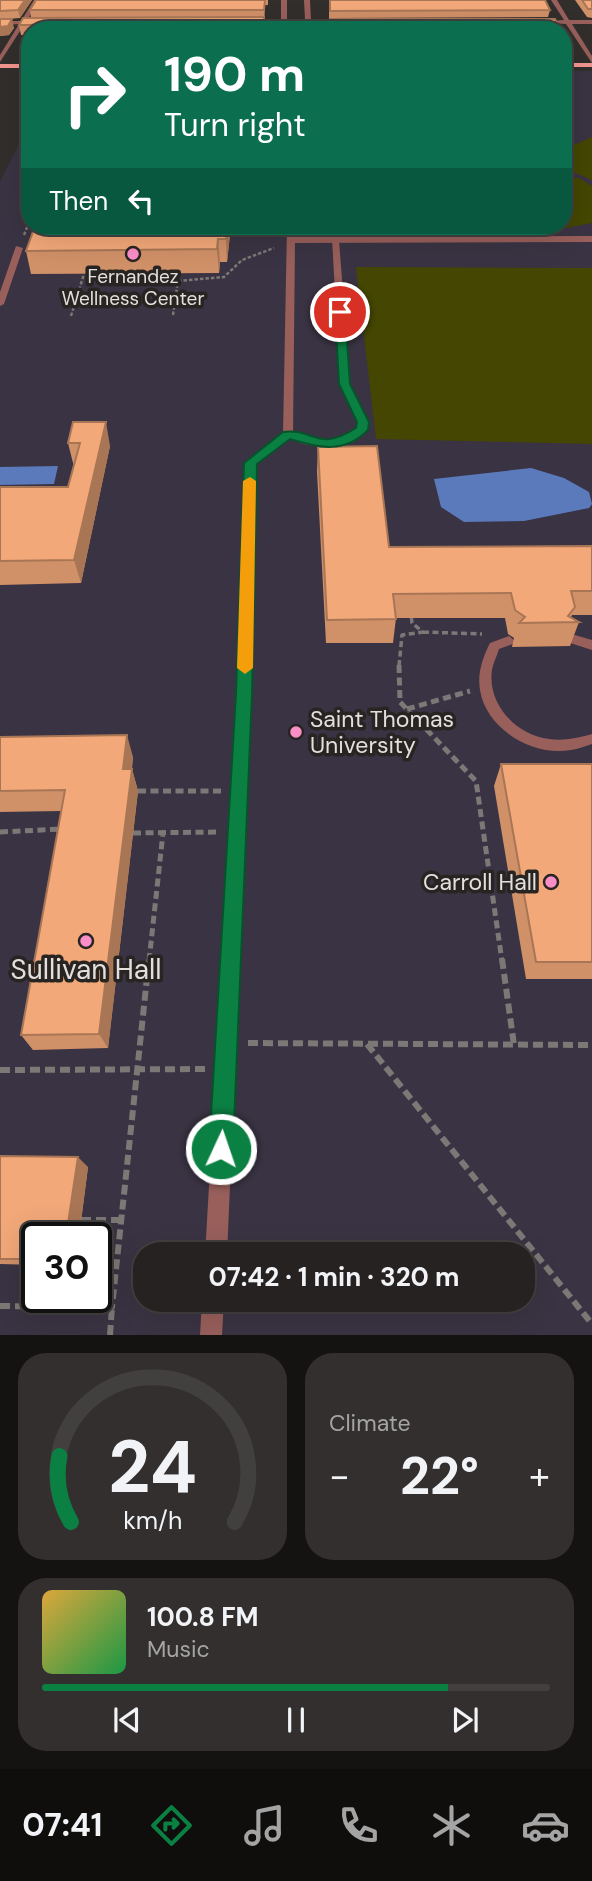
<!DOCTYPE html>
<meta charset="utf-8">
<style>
body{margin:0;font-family:"DM Sans",sans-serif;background:#322f2e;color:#f1f3f6;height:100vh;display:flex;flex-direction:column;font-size:26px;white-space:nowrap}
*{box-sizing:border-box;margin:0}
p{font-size:23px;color:#a4a4a5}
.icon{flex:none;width:38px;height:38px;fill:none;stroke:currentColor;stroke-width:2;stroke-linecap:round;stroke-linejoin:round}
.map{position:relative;height:1335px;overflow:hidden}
.side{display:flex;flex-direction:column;gap:18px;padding:18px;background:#151312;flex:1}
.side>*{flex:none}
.top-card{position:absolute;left:21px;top:21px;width:551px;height:214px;border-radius:28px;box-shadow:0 7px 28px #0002,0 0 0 2px #423f3f;background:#0b6e4f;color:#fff;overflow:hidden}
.speed{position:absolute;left:21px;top:1222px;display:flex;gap:14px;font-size:35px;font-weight:700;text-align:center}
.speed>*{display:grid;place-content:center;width:91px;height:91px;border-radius:50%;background:#262221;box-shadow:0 7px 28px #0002,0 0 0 2px #423f3f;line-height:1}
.speed .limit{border:4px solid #111;border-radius:10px;background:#fff;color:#111}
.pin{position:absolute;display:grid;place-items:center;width:60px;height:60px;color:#fff;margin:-30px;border:4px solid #fff;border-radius:50%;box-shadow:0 2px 7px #0007}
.me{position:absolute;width:77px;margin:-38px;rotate:3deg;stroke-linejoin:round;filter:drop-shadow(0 0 5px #0008)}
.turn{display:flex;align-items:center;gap:24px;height:147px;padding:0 28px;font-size:32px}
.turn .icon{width:91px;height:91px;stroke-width:2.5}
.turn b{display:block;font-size:49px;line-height:60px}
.then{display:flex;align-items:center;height:66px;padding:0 28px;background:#0003;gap:14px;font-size:26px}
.big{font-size:52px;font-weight:700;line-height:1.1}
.side .widget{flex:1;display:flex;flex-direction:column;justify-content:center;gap:10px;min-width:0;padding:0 24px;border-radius:28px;background:#322f2e}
.side .dial{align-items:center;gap:0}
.dial svg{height:182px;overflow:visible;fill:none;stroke:#423f3f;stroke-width:7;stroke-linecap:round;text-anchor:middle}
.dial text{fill:#f1f3f6;stroke:none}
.song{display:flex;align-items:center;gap:21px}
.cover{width:84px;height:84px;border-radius:10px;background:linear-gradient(135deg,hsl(40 70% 55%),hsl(140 70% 35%))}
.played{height:7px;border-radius:4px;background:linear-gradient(90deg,#0b8043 80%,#423f3f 80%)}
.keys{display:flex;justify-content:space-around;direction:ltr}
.heat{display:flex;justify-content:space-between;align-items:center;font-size:38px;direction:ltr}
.side .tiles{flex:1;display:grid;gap:18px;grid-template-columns:1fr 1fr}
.widget:last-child{grid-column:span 2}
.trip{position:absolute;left:133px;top:1242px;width:402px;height:70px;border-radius:28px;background:#262221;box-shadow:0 7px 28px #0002,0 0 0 2px #423f3f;font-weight:700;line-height:70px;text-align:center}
.tab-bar{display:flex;height:112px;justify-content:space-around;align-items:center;background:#0f0e0d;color:#a4a4a5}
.tab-bar .icon{width:49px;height:49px}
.tab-bar .selected{color:#0b8043}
.tab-bar b{font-size:32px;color:#f1f3f6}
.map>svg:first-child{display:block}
.education{fill:#3a3343;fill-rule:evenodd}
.green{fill:#444601}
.water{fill:#5b7abc}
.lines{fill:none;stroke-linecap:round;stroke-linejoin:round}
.path-far3{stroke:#7b7876;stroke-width:2.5;stroke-dasharray:3.5 2;stroke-linecap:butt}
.path-far2{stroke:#7b7876;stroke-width:3.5;stroke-dasharray:6 3.5;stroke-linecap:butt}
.path-far1{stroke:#7b7876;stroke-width:5;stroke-dasharray:8 4.5;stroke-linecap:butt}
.path{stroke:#7b7876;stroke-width:6;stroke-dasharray:10 5;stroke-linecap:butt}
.service{fill:#985f5b;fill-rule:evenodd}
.minor{fill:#985f5b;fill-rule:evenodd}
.tertiary{fill:#985f5b;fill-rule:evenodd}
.primary{fill:#f3958f;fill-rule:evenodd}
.wall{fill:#d09068}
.shaded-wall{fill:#a97655}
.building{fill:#f2a879;stroke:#a97655;stroke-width:2}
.route{fill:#0b8043;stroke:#07532c;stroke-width:2}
.slow{fill:#f59e0b}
.poi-dot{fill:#fa8fc7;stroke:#282422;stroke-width:2.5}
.labels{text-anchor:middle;stroke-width:7;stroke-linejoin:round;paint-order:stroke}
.far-poi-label{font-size:19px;fill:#e2dfde;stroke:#282422}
.poi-label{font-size:23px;fill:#e2dfde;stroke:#282422;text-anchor:start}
.near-poi-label{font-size:28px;fill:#e2dfde;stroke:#282422}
</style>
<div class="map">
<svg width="592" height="1335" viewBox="0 0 592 1335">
<rect width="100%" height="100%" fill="#322e2c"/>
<!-- education -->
<path class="education" d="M564,71H592V1335H0V182L30,121V226H564ZM37,1237H96V1297H37ZM145,1255H523V1300H145Z"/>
<!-- green -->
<path class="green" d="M592,137V180L564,168L565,149Z
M564,178H579L592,186V223L556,230L543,226H564Z
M356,267L592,268V444L376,439Z"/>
<!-- water -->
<path class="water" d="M58,466L54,484L0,485V467Z
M531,468L564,478L589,492L592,504L589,508L524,521L464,522L441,507L434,479Z"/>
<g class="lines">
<!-- path-far3 -->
<path class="path-far3" d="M24,235L30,220
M178,281L224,277L242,260L274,248
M173,315L179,273
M71,316L84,274"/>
<!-- path-far2 -->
<path class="path-far2" d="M423,632L482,634
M399,666L402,635L423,632L412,623L411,614"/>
<!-- path-far1 -->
<path class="path-far1" d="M399,665L400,702L476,781L502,961
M407,709L470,691
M138,791H221
M0,832L62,829
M133,833L220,832
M149,961L163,833"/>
<!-- path -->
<path class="path" d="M502,959L514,1045
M248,1043L592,1045
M367,1044L592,1324
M0,1070L206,1069
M81,1220H121
M0,1306L112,1307L149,959
M110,1335L112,1307"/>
<!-- service -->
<path class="service" d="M332,238L339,240L350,384L368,422L365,432C340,448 309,452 283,435L288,432C317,440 330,445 357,429L358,422L340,384Z
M16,246L23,248L4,304L0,306V292Z
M568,633L592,640V650L564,641L562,638Z
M509,636L515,641L513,644L499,649C497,656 493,663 492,670C487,704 516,735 549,739C564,741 577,738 592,734V744C585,746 578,749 571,750C533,757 486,729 480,690C477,673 483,657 490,643Z"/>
<!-- minor -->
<path class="minor" d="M281,0H287V20H305L304,0H310L311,20L352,22L311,24V28L308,30L305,28V24H287V30H281V24L243,22L281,20Z
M551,0H557L569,20H592V24H572L592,56V63L566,24L534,22L564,20Z
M0,21H37L40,23L0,25Z
M287,226H295V237L592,236V242L295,243L293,435L256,464L251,702L227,1255H205L237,702L244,463L283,434Z
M202,1300H224L222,1335H200Z"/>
<!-- tertiary -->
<path class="tertiary" d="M34,0H40L0,62V55Z"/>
<!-- primary -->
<path class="primary" d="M564,63H592V67H564Z
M0,64H30V68H0Z"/>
</g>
<!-- wall -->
<path class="wall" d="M0,0H32L20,18L6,19L14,28L9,35L0,36Z
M36,0H268V5H265L264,30H30V35H21L19,25L31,18L30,10Z
M329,0L550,10L548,17L329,18Z
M575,0H592V18L587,17Z
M564,35L569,47L568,55H564Z
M30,37V55H27L25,46Z
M231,226L227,262H220L219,273L31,274L26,251Z
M73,422L110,446L81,583L0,585V487H68L74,467L68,443Z
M318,447L389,547L592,546V615H572L571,617L579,622L570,646L512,647L514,638L508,634L505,618H396L393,643H326L317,472Z
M0,737L133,757L132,769L138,791L108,1048L33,1050L21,1035L61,811L0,812Z
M501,764H592V979H526L494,786Z
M0,1156L88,1167L79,1237H37V1265L0,1264Z"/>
<!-- shaded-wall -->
<path class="shaded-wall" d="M25,0H32L20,18L18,10Z
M12,19L14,28L9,35L0,36V27Z
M227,226H231L227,262L226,239Z
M218,239L220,262L219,273L217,249Z
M106,422L110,446L81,583L74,560Z
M127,735L133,757L129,791L123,769Z
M132,769L138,791L108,1048L99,1034Z
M78,1157L88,1167L79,1237H66Z"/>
<!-- building -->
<path class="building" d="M0,0H25L18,10L0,11Z
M36,0H265L264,10H30Z
M330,0H545L550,10L330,11Z
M582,0H592V9H588Z
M264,17L263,30H34L36,25H19L23,18Z
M0,19H12L8,26L0,27Z
M330,19H555L560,30H330Z
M564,35L569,47H564Z
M30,37V46H25Z
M35,226H227L226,239H218L217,249L26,251Z
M73,422H106L74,560L0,561V487H68L80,443H68Z
M377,446L389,547L592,546V591H571L575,607L568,616L579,622L519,623L525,617L515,610L511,593L393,594L396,619L327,620L318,447Z
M127,735L123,769H132L99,1034L21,1035L65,790L0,791V737Z
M501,764H592V962H536Z
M0,1156L78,1157L66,1237H37V1259H0Z"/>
<!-- route -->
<path class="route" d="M340,309L345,312L350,384L369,422L368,430C345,454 318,448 290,439L257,464L252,694L233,1149L229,1157L221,1160L213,1157L209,1149L236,694L244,463L283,432C315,428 317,453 356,428L357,422L339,384L335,312Z"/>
<!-- slow -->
<path class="slow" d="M250,477L256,481L253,668L245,674L237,668L243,481Z"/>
<!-- markers -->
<g class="poi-dot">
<circle cx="133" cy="254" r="7"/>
<circle cx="296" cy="732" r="7"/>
<circle cx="551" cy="882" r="7"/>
<circle cx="86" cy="941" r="7"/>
</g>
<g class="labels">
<!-- far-poi labels -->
<g class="far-poi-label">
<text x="133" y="283">Fernandez<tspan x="133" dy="22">Wellness Center</tspan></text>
</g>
<!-- poi labels -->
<g class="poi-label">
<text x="310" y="727">Saint Thomas<tspan x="310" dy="26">University</tspan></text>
<text x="537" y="890" text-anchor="end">Carroll Hall</text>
</g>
<!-- near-poi labels -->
<g class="near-poi-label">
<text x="86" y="979">Sullivan Hall</text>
</g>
</g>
</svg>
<div class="speed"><div class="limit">30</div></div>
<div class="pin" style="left:340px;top:312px;background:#d93025"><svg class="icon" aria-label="arrive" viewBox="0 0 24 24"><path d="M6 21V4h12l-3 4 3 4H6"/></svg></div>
<svg class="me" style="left:221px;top:1149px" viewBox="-20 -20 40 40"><circle r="17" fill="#0b8043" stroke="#fff" stroke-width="3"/><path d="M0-11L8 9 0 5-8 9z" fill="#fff"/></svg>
<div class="trip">07:42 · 1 min · 320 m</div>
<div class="top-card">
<div class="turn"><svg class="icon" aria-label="right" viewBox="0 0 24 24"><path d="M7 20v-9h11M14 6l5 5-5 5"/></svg><div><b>190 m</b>Turn right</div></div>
<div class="then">Then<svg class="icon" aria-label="left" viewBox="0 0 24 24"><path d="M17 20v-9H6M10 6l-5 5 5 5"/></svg></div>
</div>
</div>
<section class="side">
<div class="tiles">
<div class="widget dial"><svg viewBox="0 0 100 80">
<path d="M14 69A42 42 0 1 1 86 69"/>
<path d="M14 69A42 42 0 0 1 9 40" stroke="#0b8043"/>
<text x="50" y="56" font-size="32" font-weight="700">24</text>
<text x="50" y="72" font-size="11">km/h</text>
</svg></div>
<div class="widget"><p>Climate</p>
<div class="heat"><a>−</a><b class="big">22°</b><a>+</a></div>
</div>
<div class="widget">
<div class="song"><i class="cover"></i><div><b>100.8 FM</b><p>Music</p></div></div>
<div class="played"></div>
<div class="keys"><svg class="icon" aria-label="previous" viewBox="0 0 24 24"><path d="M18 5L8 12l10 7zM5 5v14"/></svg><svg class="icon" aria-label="pause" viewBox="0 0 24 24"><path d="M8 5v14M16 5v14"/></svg><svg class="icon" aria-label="next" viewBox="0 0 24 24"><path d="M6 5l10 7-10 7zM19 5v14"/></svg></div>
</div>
</div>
</section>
<nav class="tab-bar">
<b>07:41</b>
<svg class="icon selected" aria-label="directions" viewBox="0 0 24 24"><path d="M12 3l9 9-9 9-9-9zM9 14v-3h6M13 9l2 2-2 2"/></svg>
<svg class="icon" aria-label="music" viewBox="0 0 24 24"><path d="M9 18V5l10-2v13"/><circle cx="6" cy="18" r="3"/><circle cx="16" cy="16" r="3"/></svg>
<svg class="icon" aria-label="phone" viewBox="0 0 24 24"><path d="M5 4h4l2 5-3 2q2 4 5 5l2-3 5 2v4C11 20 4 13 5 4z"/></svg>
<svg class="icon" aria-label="climate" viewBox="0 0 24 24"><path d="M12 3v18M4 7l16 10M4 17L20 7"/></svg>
<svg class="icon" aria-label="car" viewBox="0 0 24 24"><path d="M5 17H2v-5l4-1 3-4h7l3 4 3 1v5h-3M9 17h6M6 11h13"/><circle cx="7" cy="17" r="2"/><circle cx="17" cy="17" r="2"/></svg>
</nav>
